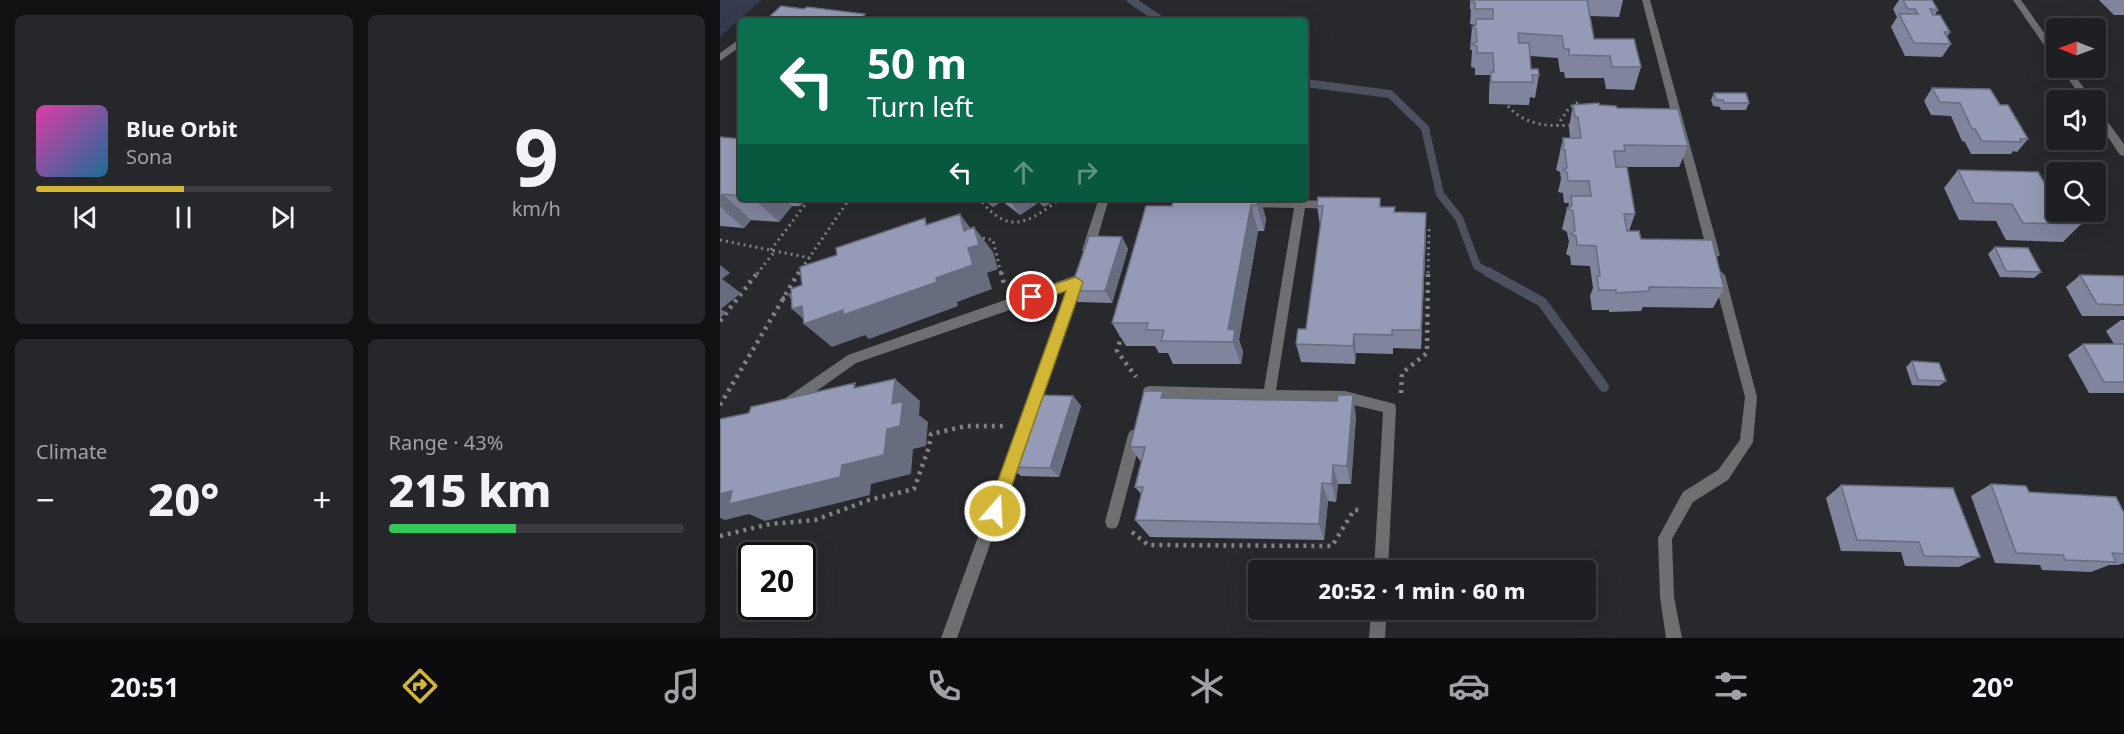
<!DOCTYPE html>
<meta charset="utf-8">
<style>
body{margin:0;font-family:"Noto Sans",sans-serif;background:#26272a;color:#f1f3f6;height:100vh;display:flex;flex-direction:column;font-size:22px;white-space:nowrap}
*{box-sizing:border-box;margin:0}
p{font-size:20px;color:#a1a2a5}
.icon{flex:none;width:33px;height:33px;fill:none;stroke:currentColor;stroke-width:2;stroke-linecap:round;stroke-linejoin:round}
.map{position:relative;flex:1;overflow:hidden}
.details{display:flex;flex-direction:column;gap:15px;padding:15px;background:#101113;width:720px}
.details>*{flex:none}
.banner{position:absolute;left:18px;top:18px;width:570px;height:183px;border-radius:6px;box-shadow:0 6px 24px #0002,0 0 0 2px #3c3d40;background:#0b6e4f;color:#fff;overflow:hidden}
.needle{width:39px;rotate:271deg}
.tools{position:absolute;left:1326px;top:18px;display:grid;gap:12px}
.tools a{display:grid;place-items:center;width:60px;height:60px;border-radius:6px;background:#1e1f22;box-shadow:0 6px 24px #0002,0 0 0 2px #3c3d40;font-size:30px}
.speed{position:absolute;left:18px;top:542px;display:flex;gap:12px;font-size:30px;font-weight:700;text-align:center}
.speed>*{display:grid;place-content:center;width:78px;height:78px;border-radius:50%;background:#1e1f22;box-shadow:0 6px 24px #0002,0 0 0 2px #3c3d40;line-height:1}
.speed .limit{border:3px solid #111;border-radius:9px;background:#fff;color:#111}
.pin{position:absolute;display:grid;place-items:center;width:51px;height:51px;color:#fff;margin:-26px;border:3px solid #fff;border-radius:50%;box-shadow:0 2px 6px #0007}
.me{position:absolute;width:66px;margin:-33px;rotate:19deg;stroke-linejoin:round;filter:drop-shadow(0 0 4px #0008)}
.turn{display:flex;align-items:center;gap:21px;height:126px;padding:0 30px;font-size:27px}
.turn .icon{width:78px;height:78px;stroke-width:2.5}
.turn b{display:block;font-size:42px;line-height:51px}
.lanes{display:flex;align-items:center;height:57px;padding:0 30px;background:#0003;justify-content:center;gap:30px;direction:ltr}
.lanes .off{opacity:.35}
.big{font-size:45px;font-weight:800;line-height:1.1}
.details .widget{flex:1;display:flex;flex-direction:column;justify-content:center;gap:9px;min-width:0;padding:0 21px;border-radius:9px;background:#26272a}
.details .dial{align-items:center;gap:0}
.dial b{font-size:78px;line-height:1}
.song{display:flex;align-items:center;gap:18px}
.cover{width:72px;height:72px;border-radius:9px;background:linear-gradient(135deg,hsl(320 70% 55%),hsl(200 70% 35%))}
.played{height:6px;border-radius:3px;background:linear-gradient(90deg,#d3b635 50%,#3c3d40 50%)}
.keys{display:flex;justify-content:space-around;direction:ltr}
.heat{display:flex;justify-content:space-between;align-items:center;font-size:33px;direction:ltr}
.charge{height:9px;border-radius:4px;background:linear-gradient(90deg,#34c759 43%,#3c3d40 0)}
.details .tiles{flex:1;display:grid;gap:15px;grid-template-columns:repeat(2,1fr)}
.trip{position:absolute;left:528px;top:560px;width:348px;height:60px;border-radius:6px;background:#1e1f22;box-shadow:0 6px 24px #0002,0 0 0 2px #3c3d40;font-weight:800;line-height:60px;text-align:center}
.tabs{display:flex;height:96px;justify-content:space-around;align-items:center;background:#0c0c0e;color:#a1a2a5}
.tabs .icon{width:42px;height:42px}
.tabs .on{color:#d3b635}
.tabs b{font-size:27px;color:#f1f3f6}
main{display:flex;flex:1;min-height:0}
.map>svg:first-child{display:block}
.green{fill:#363a4f}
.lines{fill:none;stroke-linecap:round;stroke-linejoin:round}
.stream-far1{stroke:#4d505e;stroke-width:8}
.stream{stroke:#4d505e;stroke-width:10}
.path-far1{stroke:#818285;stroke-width:3;stroke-dasharray:2 4;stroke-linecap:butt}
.path{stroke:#818285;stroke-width:4.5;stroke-dasharray:3 5;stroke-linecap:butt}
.service{fill:#6e6f71;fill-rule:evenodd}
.minor{fill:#6e6f71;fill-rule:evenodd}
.tertiary{fill:#6e6f71;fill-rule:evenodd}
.wall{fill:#80849d}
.shaded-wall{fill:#686c7f}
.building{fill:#959ab6;stroke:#686c7f;stroke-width:1.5}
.route{fill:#d3b635;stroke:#897622;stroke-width:1.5}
</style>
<main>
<section class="details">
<div class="tiles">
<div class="widget">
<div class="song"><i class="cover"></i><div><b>Blue Orbit</b><p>Sona</p></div></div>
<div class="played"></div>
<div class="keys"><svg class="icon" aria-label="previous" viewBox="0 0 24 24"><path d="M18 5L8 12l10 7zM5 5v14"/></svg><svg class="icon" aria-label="pause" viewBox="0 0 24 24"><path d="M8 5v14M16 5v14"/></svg><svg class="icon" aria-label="next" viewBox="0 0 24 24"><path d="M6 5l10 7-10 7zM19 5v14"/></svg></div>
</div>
<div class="widget dial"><b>9</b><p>km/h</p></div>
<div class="widget"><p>Climate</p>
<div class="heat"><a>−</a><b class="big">20°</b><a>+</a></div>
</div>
<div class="widget"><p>Range · 43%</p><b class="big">215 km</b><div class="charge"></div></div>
</div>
</section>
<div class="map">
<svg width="1404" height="638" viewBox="0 0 1404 638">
<rect width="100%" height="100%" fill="#28292d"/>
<!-- green -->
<path class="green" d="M0,0H41L0,37Z"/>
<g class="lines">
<!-- stream-far1 -->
<path class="stream-far1" d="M411,0L442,21
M585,83L670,94L705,128L720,194L739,218L757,266L771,274"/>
<!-- stream -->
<path class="stream" d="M768,272L822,302L884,387"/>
<!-- path-far1 -->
<path class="path-far1" d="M788,106C804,125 829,127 853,125
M837,126L849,108L860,101
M258,198C265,205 271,213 280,218C301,231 325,210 341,198
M704,226L709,229L708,274
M257,237L273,240L281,274
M0,240L90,258
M51,250L90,198
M37,274L55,251
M78,274L130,198"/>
<!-- path -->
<path class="path" d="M281,272L284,284
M62,299L76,294
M0,321L38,272
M402,334L397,351L416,377
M681,393L682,373L707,353L708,272
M0,405L79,272
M412,532L428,545L612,546L634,510H643
M0,536L50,524L95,520L149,500L194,489L209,447L211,434L246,426H284"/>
<!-- service -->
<path class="service" d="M21,38V46L0,61V53Z
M379,198H389L374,250L368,254L362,250Z
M527,199L612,201L617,205L612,209L585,208L556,390L625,391L675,404L676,408L668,570H654L663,412L625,403L429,398L424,396L423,392L424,388L429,386L544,389L574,208L527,207L522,203Z
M357,275L363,280L237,638H221L348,290L136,363L70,410L65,412L60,410L59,406L60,402L128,355Z
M415,429L420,431L422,435L399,522L397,527L392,529L387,527L385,522L408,435L410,431Z
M651,609H667L665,638H649Z"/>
<!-- minor -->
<path class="minor" d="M922,0H930L1000,255L994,259L988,255Z
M999,270L1005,275L1037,397L1033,442L1008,480L973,502L952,539L954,597L962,638H946L940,597L938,538L963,492L998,470L1020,440L1025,397L993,275Z"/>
<!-- tertiary -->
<path class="tertiary" d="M1293,0H1301L1336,50V59L1333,58Z
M1341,68H1349L1373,100H1363Z
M1376,109L1379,110L1404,144V156L1400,155L1376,119Z"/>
</g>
<!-- wall -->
<path class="wall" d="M750,0H903L899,17L870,16L874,39L921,67L914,90L886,89L884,78H845L844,72H840L838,58L810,56L811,69L819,75L815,98L810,97L809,105L769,104V94L770,75H755V68L751,67L752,50H750L752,27L754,26V25L750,24L751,9H750Z
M1179,0H1212L1218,10L1215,15L1230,32L1227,37L1231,44L1222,57L1185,56L1171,27L1177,17L1173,9Z
M1379,0H1404V15H1394Z
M1212,88L1280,105L1308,139L1297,152L1293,151L1291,154H1251L1245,142L1242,141L1231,116L1211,115L1204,101Z
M994,93L1029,103L1026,110H1001L1000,107L993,106L991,100Z
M853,105H879L897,108L968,146L959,167H907L915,214L909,231L921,239L1004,288L993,308L923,307L921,311L889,312V310H872L870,296L873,288L870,266L851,265L850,256L846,254L849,242L847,232L842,229L847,208H848L849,203H844L843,193L838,192L841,179L840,172L836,170L843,138H850L849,127Z
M0,137L21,139V198H87L80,206H72L59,222L31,220L24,228L0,226Z
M1238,170L1329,191L1361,224L1343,242L1286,240L1276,221L1239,220L1224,188Z
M262,198H338L324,207L319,202L300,215L282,201L273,207Z
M540,198L546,219L544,231H538L519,340L523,352L521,364H453L448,353H439L435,346H406L392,323L452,206L487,202Z
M597,206L675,207V212L706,234L701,349L673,348V354L636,353L635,364L581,362L576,344L586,329L600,226Z
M402,237L408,249L392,303L358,302L350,291Z
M1275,247L1321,272L1314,278L1280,277L1268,254Z
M1360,275L1404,276V316H1362L1346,287Z
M1401,320H1404V393H1369L1348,355L1363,344H1394L1386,331Z
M1192,361L1226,381L1219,386L1192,385L1186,367Z
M443,391L447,398L636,416L631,484H618L616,502L608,501L604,540L430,537L415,520L421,494L415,487L421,462L410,447Z
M353,396L361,406L339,477L301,476L291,467Z
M1271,484L1404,513V563L1398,565H1389L1371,572L1322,570L1320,565L1275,563L1251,496Z
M1121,485L1260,557L1239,567L1185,566L1181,552L1121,551L1106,498Z"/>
<!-- shaded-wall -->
<path class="shaded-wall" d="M3,194L31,220L24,228L0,207V197Z
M33,198H64L72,206L59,222Z
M72,198H87L80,206Z
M267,198H280L282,201L273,207Z
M288,198H316L319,202L300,215Z
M319,198H338L324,207Z
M538,198H540L546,219L544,231L537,205Z
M531,205L538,231L519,340L523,352L521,364L508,329Z
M706,213V234L701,349V330Z
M240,214L257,237L254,227L273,252L278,269L267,273L272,289L237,302L238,306L149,339L145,335L112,347L84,324L88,323L72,309L82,306L216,278L244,231Z
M402,237L408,249L392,303L385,291Z
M0,265L10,273L2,279L21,293L1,309L6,313L0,318Z
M634,334L636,353L635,364L633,346Z
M175,379L200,401L199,415L208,422L206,446L193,449L191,474L151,484L150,495L45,521L29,514L5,520L0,518V489L12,491L122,465L167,429L172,404Z
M443,391L455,412L441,398Z
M633,395L636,416L631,484L627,466Z
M353,396L361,406L339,477L330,468Z
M613,465L618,484L616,502L612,484Z
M602,483L608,501L604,540L599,524Z"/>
<!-- building -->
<path class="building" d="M754,0H867L874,39H914L921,67H892L890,56L849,55V49H844L842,36L798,33L799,43H809L811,69H818L819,75H812L813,82H771V72H774L773,53H757V46L752,44L757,42L756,29L752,27L756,25V19H773V9H755V3L751,1Z
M1183,0H1212L1218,10L1210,9L1213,15H1220L1230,32H1224L1231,44L1194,43L1179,14H1198L1195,9H1188Z
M61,6L84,9L87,7L145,14L143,17L167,20L166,21H37L41,17L48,18Z
M1212,88L1270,89L1280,105H1288L1308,139H1300L1302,142L1262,141L1255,129H1252L1240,103L1220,102Z
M994,93H1026L1029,103H1004L1003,100H996Z
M879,103V105L896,106L897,108L958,109L968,146L904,145L905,151H894L896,167H907L915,214H904L907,231H919L921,239L992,240L1004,288L929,287V291L896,293V290H879L877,276H880L876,246L857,245L856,236L851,234L855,231L853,211L847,208L852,206L851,196H871L869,181H848L847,172L843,170L847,168L845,150L841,148L844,146L843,138H861L858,117H855L853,105Z
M0,137L21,139V196L3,194L0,197Z
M1238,170L1318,172L1329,191H1336V212H1354L1361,224L1303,223L1292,204L1254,203Z
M598,197L660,198V207H675L674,212L706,213L701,330H672V335L634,334L633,346L576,344L578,329H586L603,206H597Z
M488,198H538L537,205H531L508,329L515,330L513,342L441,341L444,330H426L428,323H392L426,206H452L453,201L487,202Z
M240,214L244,231L254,227L259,245L248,248L253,265L216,278L217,282L123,315V310L84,324L82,306L72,309L71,289L82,285L80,267L117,255L116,248L205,218L206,225Z
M369,236L402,237L385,291H350Z
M1275,247L1308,248L1321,272L1286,271Z
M1360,275L1404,276V305L1377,304Z
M1363,344H1404V382H1384Z
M1192,361L1219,363L1226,381L1198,380Z
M175,379L172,404L183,401L180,426L167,429L164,455L122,465L120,477L9,504L12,491L0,494V419L29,413L31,407L135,383L134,388Z
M424,391H443L441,398L617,401L618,395H633L627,466L613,465L612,484L602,483L599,524L415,520L423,487H415L425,447H410Z
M316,395L353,396L330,468L291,467Z
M1271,484L1306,486L1309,492L1396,497L1404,513V554L1392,553L1396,562L1345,560L1343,555L1296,553Z
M1121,485L1233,488L1260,557L1204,556L1199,542L1137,540Z"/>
<!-- route -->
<path class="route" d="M356,277L363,282L283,511L280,516L275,518L269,516L267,511L346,291L312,303L305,297L307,293Z"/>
</svg>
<div class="tools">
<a><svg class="needle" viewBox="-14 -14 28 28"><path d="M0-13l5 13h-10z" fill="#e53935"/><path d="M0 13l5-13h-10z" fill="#a1a2a5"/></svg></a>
<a><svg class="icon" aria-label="sound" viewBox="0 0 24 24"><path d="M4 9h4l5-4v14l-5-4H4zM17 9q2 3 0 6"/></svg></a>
<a><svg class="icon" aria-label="search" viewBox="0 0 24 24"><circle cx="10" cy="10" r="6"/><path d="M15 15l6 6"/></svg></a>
</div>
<div class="speed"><div class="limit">20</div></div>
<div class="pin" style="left:312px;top:297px;background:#d93025"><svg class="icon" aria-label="arrive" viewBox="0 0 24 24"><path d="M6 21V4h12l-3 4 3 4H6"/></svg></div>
<svg class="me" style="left:275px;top:511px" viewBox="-20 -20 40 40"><circle r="17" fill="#d3b635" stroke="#fff" stroke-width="3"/><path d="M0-11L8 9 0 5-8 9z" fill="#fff"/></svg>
<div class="trip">20:52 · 1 min · 60 m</div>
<div class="banner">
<div class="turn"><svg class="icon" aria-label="left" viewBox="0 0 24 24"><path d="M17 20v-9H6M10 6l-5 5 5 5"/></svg><div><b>50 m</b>Turn left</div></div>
<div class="lanes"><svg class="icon" aria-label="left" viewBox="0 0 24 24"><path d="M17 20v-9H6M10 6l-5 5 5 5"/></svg><svg class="icon off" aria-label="ahead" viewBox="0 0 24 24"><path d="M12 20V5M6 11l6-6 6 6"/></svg><svg class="icon off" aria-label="right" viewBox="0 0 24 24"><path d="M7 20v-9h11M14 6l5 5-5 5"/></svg></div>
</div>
</div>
</main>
<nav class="tabs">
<b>20:51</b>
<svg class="icon on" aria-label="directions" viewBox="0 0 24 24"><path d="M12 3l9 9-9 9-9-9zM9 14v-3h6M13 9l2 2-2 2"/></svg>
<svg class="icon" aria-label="music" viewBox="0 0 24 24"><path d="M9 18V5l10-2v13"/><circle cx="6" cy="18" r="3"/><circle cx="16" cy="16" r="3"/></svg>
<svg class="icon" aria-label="phone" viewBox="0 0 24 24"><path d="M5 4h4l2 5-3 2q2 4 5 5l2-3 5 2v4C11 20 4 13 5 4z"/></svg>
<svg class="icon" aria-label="climate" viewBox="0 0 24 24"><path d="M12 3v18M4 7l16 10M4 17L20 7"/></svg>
<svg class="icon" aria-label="car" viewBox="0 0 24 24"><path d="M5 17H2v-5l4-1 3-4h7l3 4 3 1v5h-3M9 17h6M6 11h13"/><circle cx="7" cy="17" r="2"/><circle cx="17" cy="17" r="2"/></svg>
<svg class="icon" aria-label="filters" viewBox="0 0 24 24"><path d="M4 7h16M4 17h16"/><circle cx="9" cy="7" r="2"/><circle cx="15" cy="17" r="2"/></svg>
<b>20°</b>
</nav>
